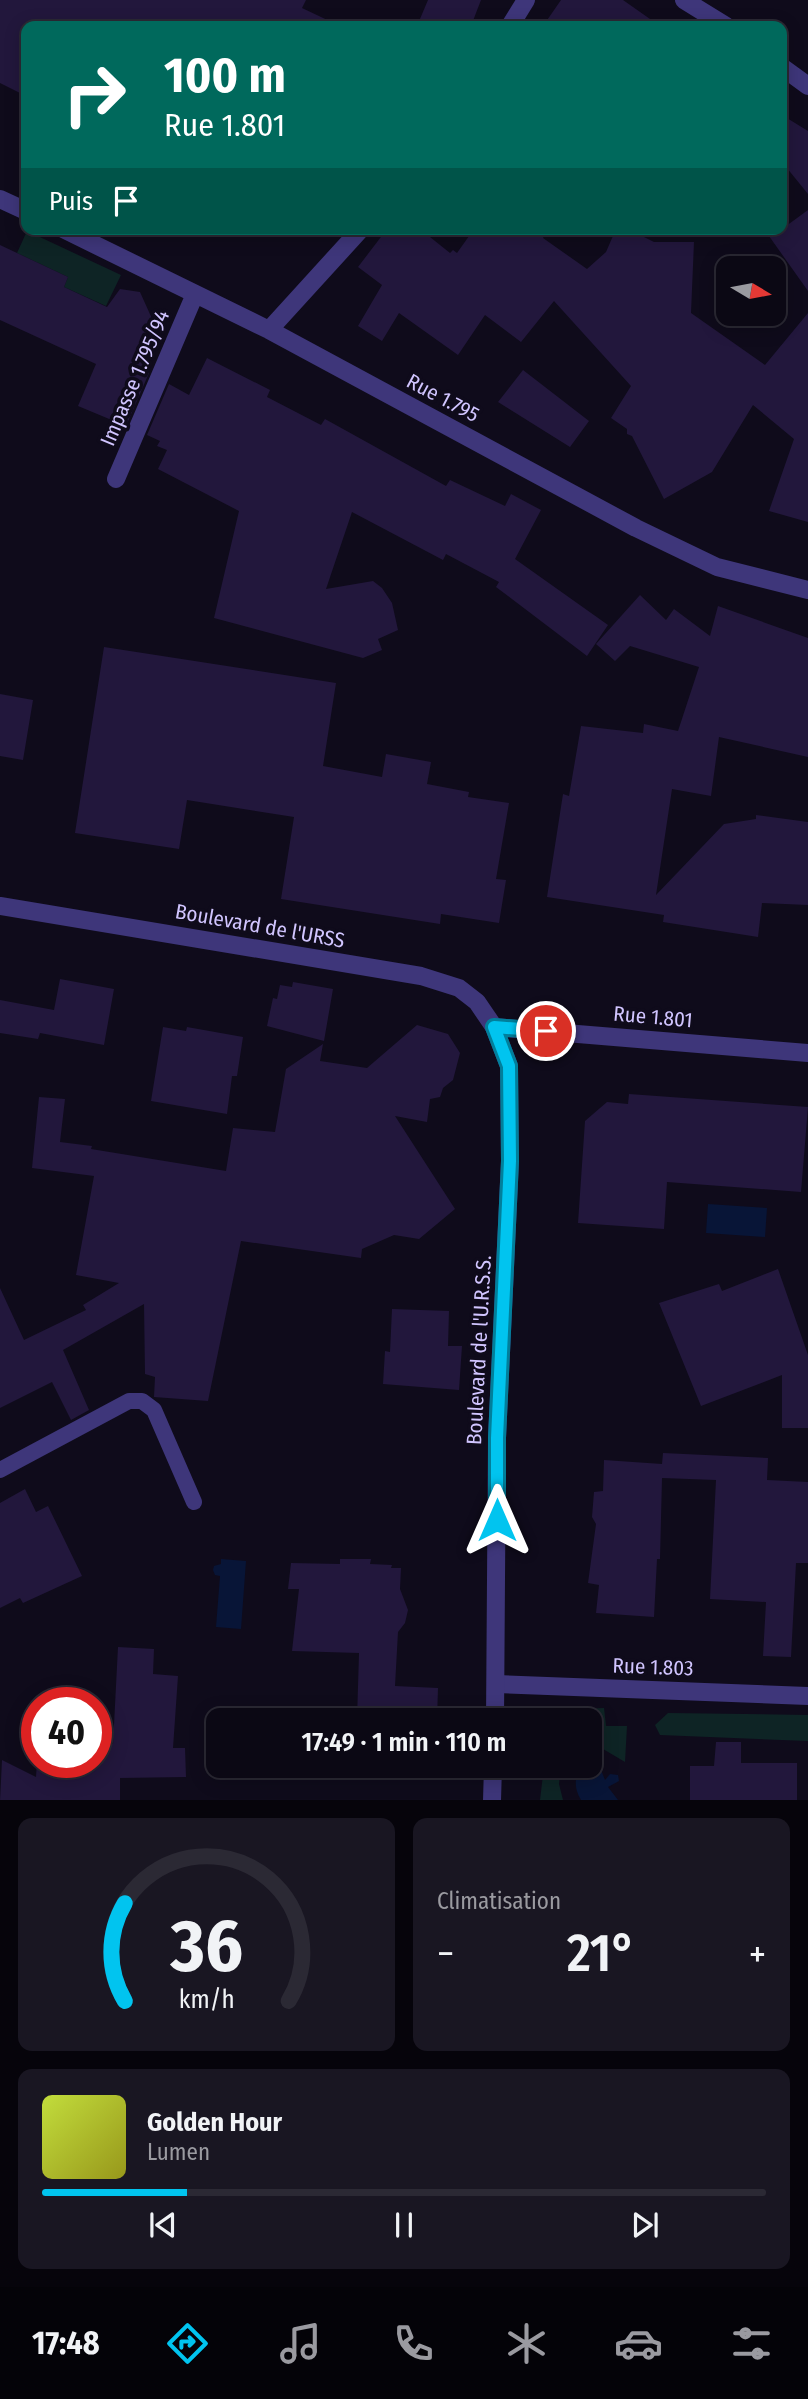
<!DOCTYPE html>
<html lang="fr">
<meta charset="utf-8">
<style>
body{margin:0;font-family:"Fira Sans Condensed",sans-serif;background:#191622;color:#f1f3f6;height:100vh;display:flex;flex-direction:column;font-size:26px;white-space:nowrap}
*{box-sizing:border-box;margin:0}
p{font-size:23px;color:#9a9aa0}
.icon{flex:none;width:38px;height:38px;fill:none;stroke:currentColor;stroke-width:2;stroke-linecap:round;stroke-linejoin:round}
.map{position:relative;height:1800px;overflow:hidden}
.details{display:flex;flex-direction:column;gap:18px;padding:18px;background:#06040b;flex:1}
.details>*{flex:none}
.banner{position:absolute;left:21px;top:21px;width:766px;height:214px;border-radius:14px;box-shadow:0 4px 18px #0003,0 0 0 2px #2b2934;background:#00695c;color:#fff;overflow:hidden}
.needle{width:46px;rotate:100deg}
.buttons{position:absolute;left:716px;top:256px;display:grid;gap:14px}
.buttons a{display:grid;place-items:center;width:70px;height:70px;border-radius:14px;background:#0b0814;box-shadow:0 4px 18px #0003,0 0 0 2px #2b2934;font-size:35px}
.speed{position:absolute;left:21px;top:1687px;display:flex;gap:14px;font-size:35px;font-weight:700;text-align:center}
.speed>*{display:grid;place-content:center;width:91px;height:91px;border-radius:50%;background:#0b0814;box-shadow:0 4px 18px #0003,0 0 0 2px #2b2934;line-height:1}
.speed .limit{border:10px solid #d22;background:#fff;color:#111}
.pin{position:absolute;display:grid;place-items:center;width:60px;height:60px;color:#fff;margin:-30px;border:4px solid #fff;border-radius:50%;box-shadow:0 2px 7px #0007}
.me{position:absolute;width:77px;margin:-38px;rotate:0deg;stroke-linejoin:round;filter:drop-shadow(0 0 5px #0008)}
.turn{display:flex;align-items:center;gap:24px;height:147px;padding:0 28px;font-size:32px}
.turn .icon{width:91px;height:91px;stroke-width:2.5}
.turn b{display:block;font-size:49px;line-height:60px}
.then{display:flex;align-items:center;height:66px;padding:0 28px;background:#0003;gap:14px;font-size:26px}
.big{font-size:52px;font-weight:600;line-height:1.1}
.details .widget{flex:1;display:flex;flex-direction:column;justify-content:center;gap:10px;min-width:0;padding:0 24px;border-radius:14px;background:#191622}
.details .dial{align-items:center;gap:0}
.dial svg{height:182px;overflow:visible;fill:none;stroke:#2b2934;stroke-width:7;stroke-linecap:round;text-anchor:middle}
.dial text{fill:#f1f3f6;stroke:none}
.song{display:flex;align-items:center;gap:21px}
.cover{width:84px;height:84px;border-radius:10px;background:linear-gradient(135deg,hsl(70 70% 55%),hsl(60 70% 35%))}
.played{height:7px;border-radius:4px;background:linear-gradient(90deg,#01c4ef 20%,#2b2934 20%)}
.keys{display:flex;justify-content:space-around;direction:ltr}
.heat{display:flex;justify-content:space-between;align-items:center;font-size:38px;direction:ltr}
.details .tiles{flex:1;display:grid;gap:18px;grid-template-columns:1fr 1fr}
.widget:last-child{grid-column:span 2}
.trip{position:absolute;left:206px;top:1708px;width:396px;height:70px;border-radius:14px;background:#0b0814;box-shadow:0 4px 18px #0003,0 0 0 2px #2b2934;font-weight:600;line-height:70px;text-align:center}
.menu{display:flex;height:112px;justify-content:space-around;align-items:center;background:#040308;color:#9a9aa0}
.menu .icon{width:49px;height:49px}
.menu .active{color:#01c4ef}
.menu b{font-size:32px;color:#f1f3f6}
.map>svg:first-child{display:block}
.green{fill:#0e2425}
.water{fill:#081537}
.building{fill:#22173c}
.lines{fill:none;stroke-linecap:round;stroke-linejoin:round}
.service{stroke:#3e367a;stroke-width:16}
.minor{stroke:#3e367a;stroke-width:18}
.tertiary{stroke:#3e367a;stroke-width:18}
.route-casing{stroke:#017f9b;stroke-width:18}
.route{stroke:#01c4ef;stroke-width:12}
.labels{text-anchor:middle;stroke-width:7;stroke-linejoin:round;paint-order:stroke}
.street-label{font-size:21px;fill:#d1c5ff;stroke:#0f0b1b}
</style>
<div class="map">
<svg width="808" height="1801" viewBox="0 0 808 1801">
<rect width="100%" height="100%" fill="#0f0b1b"/>
<!-- green -->
<path class="green" d="M27,231L121,275L106,306L64,287L68,277L17,253Z
M604,1708L606,1726H627L625,1762L598,1746H590V1720H559V1710Z
M668,1713L808,1715V1741L660,1735L655,1725Z
M544,1766H561L559,1784L563,1800H540Z"/>
<!-- water -->
<path class="water" d="M708,1204L767,1208L765,1237L706,1233Z
M221,1559L246,1561L241,1629L216,1627L220,1576L215,1575L213,1570L214,1566L221,1564Z
M590,1762L599,1765L605,1780L610,1774L618,1775L619,1781L608,1787L618,1800H581C574,1789 574,1777 581,1766H590Z"/>
<!-- building -->
<path class="building" d="M0,0H306L302,8L340,26H26V96L0,83Z
M428,0H481L471,26H417Z
M561,0H623L660,26H543Z
M782,115L808,131V194L782,162Z
M808,210V291L764,229H782Z
M387,229H420L450,253L453,250L457,253L474,229H548L543,238L587,269L606,252L616,229H628L654,242H694L691,313L765,365L808,313V522L769,511L794,439L753,405L712,472L664,499L632,436L627,434V429L611,418L631,386L554,301L521,342L485,315L458,355L399,313L382,341L358,326L382,285L358,267Z
M0,245L68,277L64,287L107,307L120,289L140,292L158,332L142,369L149,373L126,426L78,406L96,364L0,320Z
M207,358L270,390L267,397L321,425L325,419L446,486L450,480L505,506L511,494L541,510L515,559L608,625L587,656L496,587L499,582L446,554L443,560L352,512L326,589L373,581L382,588L392,603L398,630L378,639L382,650L363,658L214,618L239,511L158,469L167,450L157,446L160,441L147,435L169,384L189,395Z
M523,370L589,421L570,447L498,402Z
M640,595L666,620L674,609L710,636L718,606L808,638V757L719,737L711,796L672,789L656,895L724,824L756,819V815L808,822V905L762,903L758,937L663,922L664,915L547,897L563,794L569,796L581,726L643,733L644,724L678,731L699,667L630,646L615,661L596,644Z
M104,647L336,683L323,766L382,777L386,754L431,762L427,784L469,792L468,797L509,803L496,879L506,880L499,923L441,914L440,924L281,899L294,817L187,800L179,849L75,833Z
M0,694L33,700L23,760L0,756Z
M60,979L114,989L104,1045L40,1033L38,1039L0,1033V1000L54,1010Z
M293,982L333,989L324,1041L267,1026L273,998L277,999L280,985L292,987Z
M417,1025L448,1034L460,1053L453,1080L443,1088L440,1097L430,1099L427,1122L395,1116L455,1209L419,1239L394,1235L362,1249L361,1258L241,1241L208,1401L154,1397L155,1377L145,1374L144,1304L63,1350L89,1410L71,1420L52,1382L0,1408V1288L24,1340L86,1310L83,1305L119,1283L76,1275L94,1176L32,1168L39,1097L65,1099L60,1142L92,1146L91,1149L226,1171L233,1128L275,1132L286,1069L323,1044L320,1061L367,1068Z
M163,1027L186,1031L187,1027L243,1037L237,1076H232L227,1114L151,1101Z
M629,1094L808,1107L801,1192L667,1182L664,1229L578,1223L585,1121L607,1102L628,1104Z
M778,1269L808,1355V1428H782V1375L701,1406L659,1303L719,1284L722,1291Z
M392,1309L449,1311L448,1346H462L459,1390L383,1384L385,1351L390,1352Z
M663,1453L768,1458L767,1480L808,1482V1563H796L791,1657L763,1656L766,1602L710,1599L716,1480L662,1478L660,1559H657L654,1617L596,1613L599,1585L588,1583L596,1524L592,1517L594,1492L603,1491L604,1460L662,1464Z
M25,1489L36,1512L48,1506L82,1576L23,1603L20,1598L0,1608V1503Z
M340,1559H371L370,1564L392,1565L391,1568H401L400,1589L408,1610L405,1623L398,1632L395,1686L438,1688L437,1720H357L359,1653L292,1651L299,1589H288L291,1563L340,1564Z
M118,1647L154,1649L153,1674L178,1676L173,1748H185L186,1777L120,1778V1801H0L2,1760L36,1777L37,1762H96V1743L113,1744Z
M716,1742H741V1763H797V1801H690V1766H714Z"/>
<g class="lines">
<!-- service -->
<path class="service" d="M0,1470L129,1401H142L154,1410L194,1502"/>
<!-- minor -->
<path class="minor" d="M684,0L726,26
M510,26L526,0
M782,67L808,86
M0,199L26,211
M63,229L269,330L636,528L717,567L808,590
M269,330L361,229
M116,479L195,294
M494,1027L808,1053
M497,1684L808,1696"/>
<!-- tertiary -->
<path class="tertiary" d="M0,906L421,976L459,988L477,1002L494,1027L509,1066L510,1161L497,1438L495,1720
M492,1801L493,1766"/>
</g>
<g class="lines">
<defs>
<path id="route" d="M497,1520V1438L510,1161L509,1066L494,1027L546,1031"/>
</defs>
<!-- route casing -->
<use href="#route" class="route-casing"/>
<!-- route -->
<use href="#route" class="route"/>
</g>
<g class="labels">
<!-- street labels -->
<g class="street-label">
<text transform="translate(135 378) rotate(-67)" y="7">Impasse 1.795/94</text>
<text transform="translate(443 398) rotate(28)" y="7">Rue 1.795</text>
<text transform="translate(260 926) rotate(10)" y="7">Boulevard de l'URSS</text>
<text transform="translate(653 1017) rotate(5)" y="7">Rue 1.801</text>
<text transform="translate(479 1350) rotate(-87)" y="7">Boulevard de l'U.R.S.S.</text>
<text transform="translate(653 1667) rotate(2)" y="7">Rue 1.803</text>
</g>
</g>
</svg>
<div class="buttons">
<a><svg class="needle" viewBox="-14 -14 28 28"><path d="M0-13l5 13h-10z" fill="#e53935"/><path d="M0 13l5-13h-10z" fill="#9a9aa0"/></svg></a>
</div>
<div class="speed"><div class="limit">40</div></div>
<div class="pin" style="left:546px;top:1031px;background:#d93025"><svg class="icon" aria-label="arrive" viewBox="0 0 24 24"><path d="M6 21V4h12l-3 4 3 4H6"/></svg></div>
<svg class="me" style="left:497px;top:1520px" viewBox="-20 -20 40 40"><path d="M0-17L14 15 0 8-14 15z" fill="#01c4ef" stroke="#fff" stroke-width="4"/></svg>
<div class="trip">17:49 · 1 min · 110 m</div>
<div class="banner">
<div class="turn"><svg class="icon" aria-label="right" viewBox="0 0 24 24"><path d="M7 20v-9h11M14 6l5 5-5 5"/></svg><div><b>100 m</b>Rue 1.801</div></div>
<div class="then">Puis<svg class="icon" aria-label="arrive" viewBox="0 0 24 24"><path d="M6 21V4h12l-3 4 3 4H6"/></svg></div>
</div>
</div>
<section class="details">
<div class="tiles">
<div class="widget dial"><svg viewBox="0 0 100 80">
<path d="M14 69A42 42 0 1 1 86 69"/>
<path d="M14 69A42 42 0 0 1 14 26" stroke="#01c4ef"/>
<text x="50" y="56" font-size="32" font-weight="700">36</text>
<text x="50" y="72" font-size="11">km/h</text>
</svg></div>
<div class="widget"><p>Climatisation</p>
<div class="heat"><a>−</a><b class="big">21°</b><a>+</a></div>
</div>
<div class="widget">
<div class="song"><i class="cover"></i><div><b>Golden Hour</b><p>Lumen</p></div></div>
<div class="played"></div>
<div class="keys"><svg class="icon" aria-label="previous" viewBox="0 0 24 24"><path d="M18 5L8 12l10 7zM5 5v14"/></svg><svg class="icon" aria-label="pause" viewBox="0 0 24 24"><path d="M8 5v14M16 5v14"/></svg><svg class="icon" aria-label="next" viewBox="0 0 24 24"><path d="M6 5l10 7-10 7zM19 5v14"/></svg></div>
</div>
</div>
</section>
<nav class="menu">
<b>17:48</b>
<svg class="icon active" aria-label="directions" viewBox="0 0 24 24"><path d="M12 3l9 9-9 9-9-9zM9 14v-3h6M13 9l2 2-2 2"/></svg>
<svg class="icon" aria-label="music" viewBox="0 0 24 24"><path d="M9 18V5l10-2v13"/><circle cx="6" cy="18" r="3"/><circle cx="16" cy="16" r="3"/></svg>
<svg class="icon" aria-label="phone" viewBox="0 0 24 24"><path d="M5 4h4l2 5-3 2q2 4 5 5l2-3 5 2v4C11 20 4 13 5 4z"/></svg>
<svg class="icon" aria-label="climate" viewBox="0 0 24 24"><path d="M12 3v18M4 7l16 10M4 17L20 7"/></svg>
<svg class="icon" aria-label="car" viewBox="0 0 24 24"><path d="M5 17H2v-5l4-1 3-4h7l3 4 3 1v5h-3M9 17h6M6 11h13"/><circle cx="7" cy="17" r="2"/><circle cx="17" cy="17" r="2"/></svg>
<svg class="icon" aria-label="filters" viewBox="0 0 24 24"><path d="M4 7h16M4 17h16"/><circle cx="9" cy="7" r="2"/><circle cx="15" cy="17" r="2"/></svg>
</nav>
